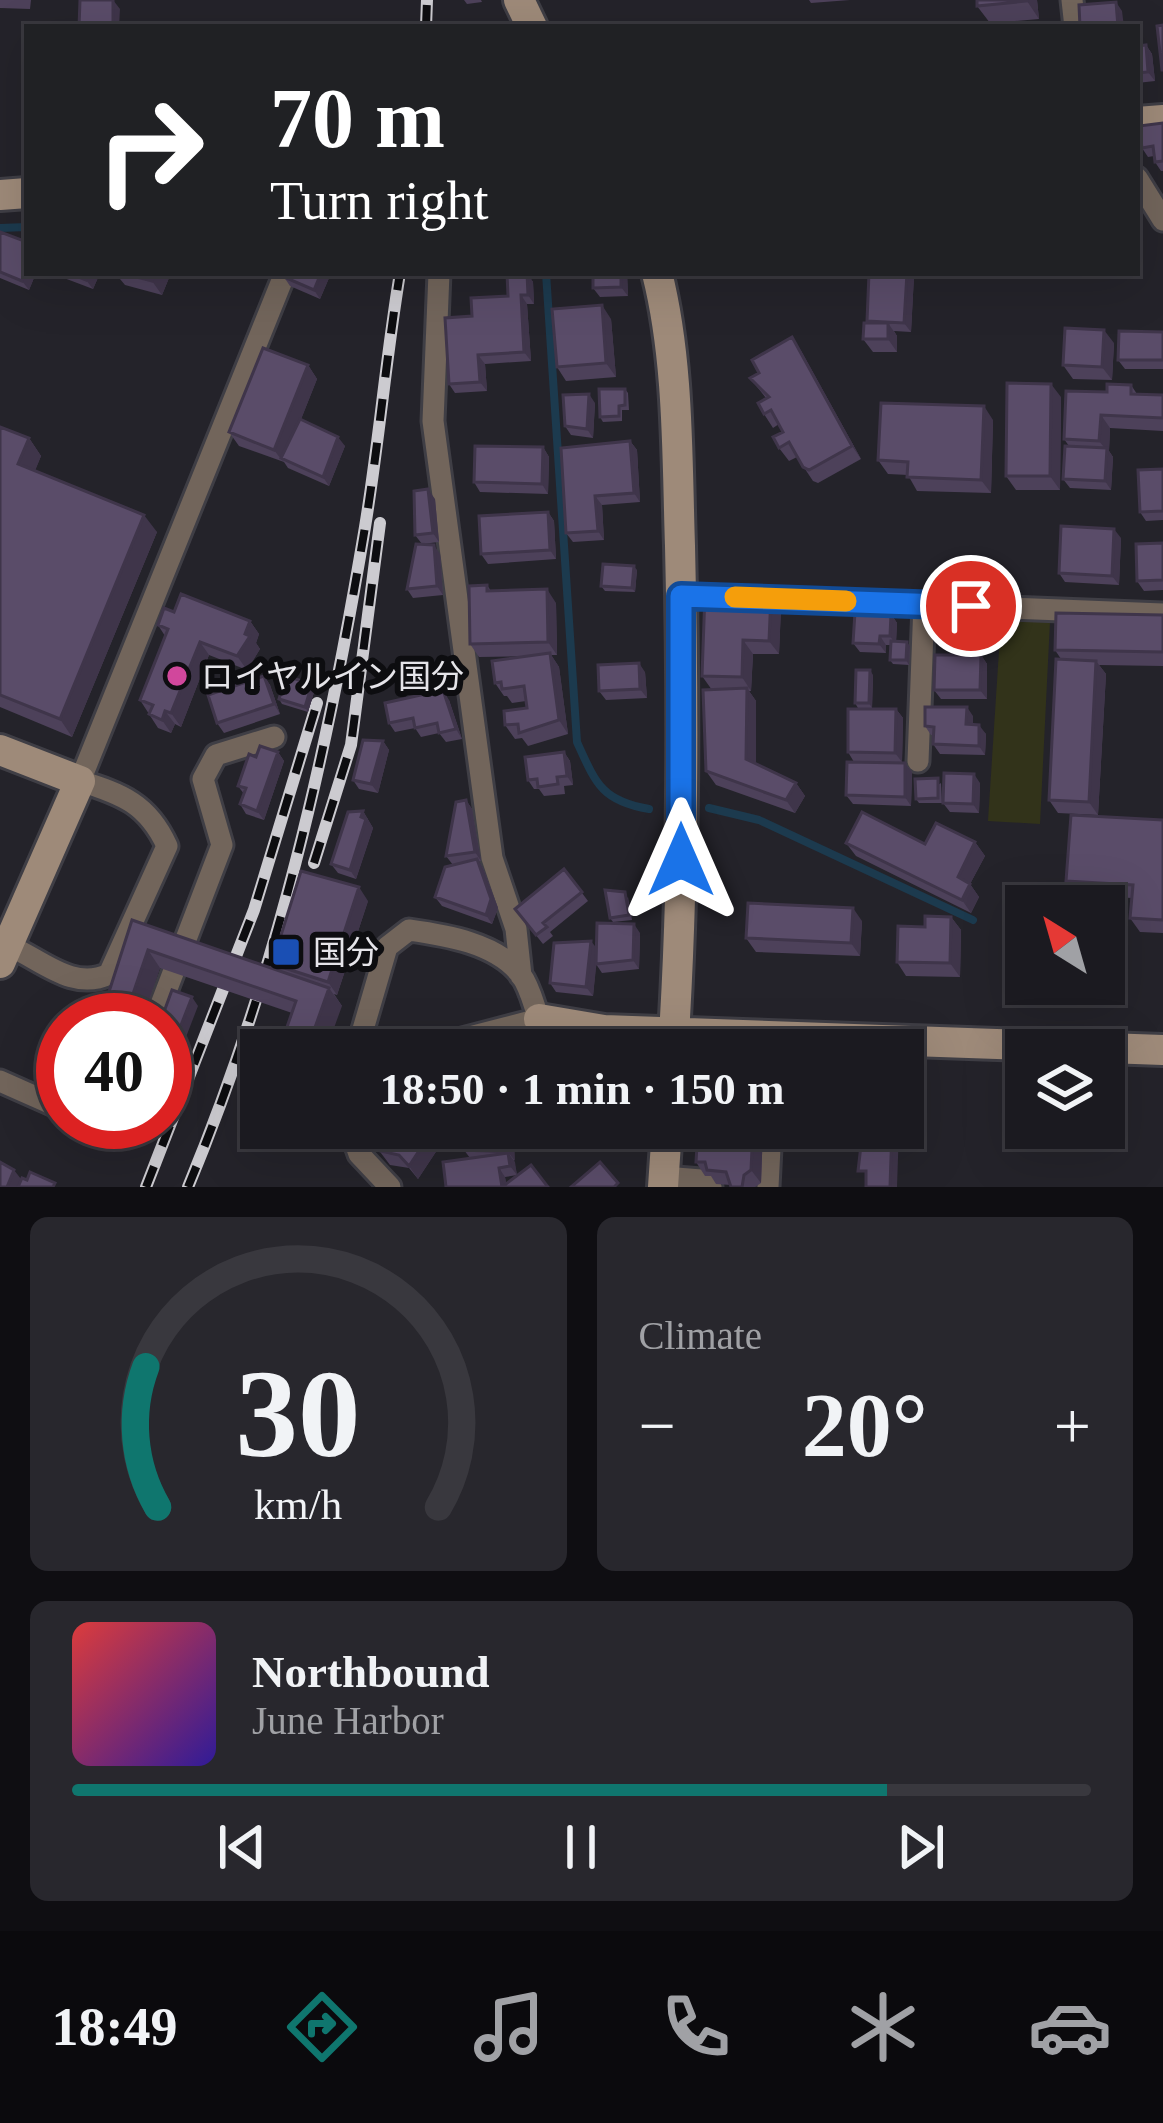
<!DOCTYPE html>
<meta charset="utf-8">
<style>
body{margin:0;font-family:"Times New Roman","Noto Sans JP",serif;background:#28272d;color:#f1f3f6;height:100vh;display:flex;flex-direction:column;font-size:45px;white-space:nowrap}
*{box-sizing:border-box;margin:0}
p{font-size:39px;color:#a0a1a5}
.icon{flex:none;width:66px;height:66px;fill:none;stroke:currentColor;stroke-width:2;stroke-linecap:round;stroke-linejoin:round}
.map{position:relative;height:1187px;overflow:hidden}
.sheet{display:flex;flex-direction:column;gap:30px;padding:30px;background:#0f0e12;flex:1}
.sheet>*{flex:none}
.hud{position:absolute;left:24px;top:24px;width:1116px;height:252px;border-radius:0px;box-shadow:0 12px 48px #0002,0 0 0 3px #39383e;background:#202124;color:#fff;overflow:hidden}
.needle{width:78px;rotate:323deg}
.fabs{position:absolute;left:1005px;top:885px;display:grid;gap:24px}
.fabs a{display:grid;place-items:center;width:120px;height:120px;border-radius:0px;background:#1b1a20;box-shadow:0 12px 48px #0002,0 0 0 3px #39383e;font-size:60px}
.speed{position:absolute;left:36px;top:993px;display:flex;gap:24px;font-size:60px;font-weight:700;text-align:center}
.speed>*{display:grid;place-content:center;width:156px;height:156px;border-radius:50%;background:#1b1a20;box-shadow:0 12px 48px #0002,0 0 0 3px #39383e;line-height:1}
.speed .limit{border:18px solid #d22;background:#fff;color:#111}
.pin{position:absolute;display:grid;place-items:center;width:102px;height:102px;color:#fff;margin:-51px;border:6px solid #fff;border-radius:50%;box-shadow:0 3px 12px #0007}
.me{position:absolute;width:132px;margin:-66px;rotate:0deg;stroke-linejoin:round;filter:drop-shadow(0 0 9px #0008)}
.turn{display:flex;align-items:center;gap:42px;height:252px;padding:0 48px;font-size:54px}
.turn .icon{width:156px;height:156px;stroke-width:2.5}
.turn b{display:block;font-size:84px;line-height:102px}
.big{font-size:90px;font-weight:800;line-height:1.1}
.sheet .card{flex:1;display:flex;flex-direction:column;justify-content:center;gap:18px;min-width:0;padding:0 42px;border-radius:18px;background:#28272d}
.sheet .dial{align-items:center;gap:0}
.dial svg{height:312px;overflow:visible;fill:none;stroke:#39383e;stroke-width:7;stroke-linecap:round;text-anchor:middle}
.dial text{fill:#f1f3f6;stroke:none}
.song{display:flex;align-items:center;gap:36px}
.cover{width:144px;height:144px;border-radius:18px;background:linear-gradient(135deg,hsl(0 70% 55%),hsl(250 70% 35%))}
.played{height:12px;border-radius:6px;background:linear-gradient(90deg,#0f766e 80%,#39383e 80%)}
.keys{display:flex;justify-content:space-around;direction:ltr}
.heat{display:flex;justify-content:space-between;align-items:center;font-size:66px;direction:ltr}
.sheet .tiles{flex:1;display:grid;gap:30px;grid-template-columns:1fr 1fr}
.card:last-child{grid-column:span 2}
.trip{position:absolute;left:240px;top:1029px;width:684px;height:120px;border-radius:0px;background:#1b1a20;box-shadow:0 12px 48px #0002,0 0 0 3px #39383e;font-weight:800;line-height:120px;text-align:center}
.menu{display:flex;height:192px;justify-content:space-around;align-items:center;background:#0b0a0d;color:#a0a1a5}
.menu .icon{width:84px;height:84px}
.menu .active{color:#0f766e}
.menu b{font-size:54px;color:#f1f3f6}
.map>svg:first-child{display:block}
.grass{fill:#32331a}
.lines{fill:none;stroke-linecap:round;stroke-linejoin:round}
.stream{stroke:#1c3a4e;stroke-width:8}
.street-casing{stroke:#3f3e45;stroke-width:27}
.secondary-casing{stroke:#3f3e45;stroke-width:36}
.street{stroke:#72655b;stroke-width:21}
.secondary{stroke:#9e8a79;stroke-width:30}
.rail-casing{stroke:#cccbd0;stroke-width:12}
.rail{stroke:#0d0d10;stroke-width:8;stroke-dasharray:22;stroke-linecap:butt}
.wall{fill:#4d415a}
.shaded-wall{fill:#3f354a}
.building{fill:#5a4c69;stroke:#3f354a;stroke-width:3}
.route-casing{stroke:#114b97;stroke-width:30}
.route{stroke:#1a73e8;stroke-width:21}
.slow{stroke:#f59e0b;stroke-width:21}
.hotel-dot{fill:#d1479c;stroke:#0d0d10;stroke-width:4.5}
.transit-dot{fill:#1a4fb4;stroke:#0d0d10;stroke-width:4.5}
.labels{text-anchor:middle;stroke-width:12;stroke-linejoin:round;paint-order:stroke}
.poi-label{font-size:33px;fill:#e5e4e9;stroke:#0d0d10;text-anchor:start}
</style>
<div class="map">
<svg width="1163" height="1187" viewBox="0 0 1163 1187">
<rect width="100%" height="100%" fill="#24232a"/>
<!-- grass -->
<path class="grass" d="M1001,620L1050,621L1040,824L988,821Z"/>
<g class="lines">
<!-- stream -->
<path class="stream" d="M0,228L27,227
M546,273L577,742C596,784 602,801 649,809
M709,808L759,820L973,920"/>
<defs>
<path id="street" d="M1072,0L1075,27
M1137,178L1163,220
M439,273L433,421L492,858L516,929L521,976
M681,595L1163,614
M918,761L924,604
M7,945C40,958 72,992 109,974L167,846C148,804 122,794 80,781L285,273
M155,1020L222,845L203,779L216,755L274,737
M357,1050L387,947L409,930C445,935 497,943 521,975C530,987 534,1006 539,1019L462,1039L454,1050
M0,1081L63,1109
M93,1122L106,1128L116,1122
M350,1128L359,1154L390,1187
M664,1177L701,1180L711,1187
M768,1187L771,1128"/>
<path id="secondary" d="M519,0L532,27
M1137,122L1163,120
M0,195L27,193
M657,273C679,360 677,457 680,546C684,714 684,883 673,1050
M0,750L80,781L0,963
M539,1019L604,1030L1163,1050
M663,1187L667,1128"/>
</defs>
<!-- street casing -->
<use href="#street" class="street-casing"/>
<!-- secondary casing -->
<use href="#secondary" class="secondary-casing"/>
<!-- street -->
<use href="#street" class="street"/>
<!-- secondary -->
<use href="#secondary" class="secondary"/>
<defs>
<path id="rail" d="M426,27L427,0
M314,863L351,745L380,523
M146,1187L254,910L317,703
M188,1187C277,973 327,755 365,527C379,442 386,357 400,273"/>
</defs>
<!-- rail casing -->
<use href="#rail" class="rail-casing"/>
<!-- rail -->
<use href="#rail" class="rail"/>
</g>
<!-- wall -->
<path class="wall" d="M0,0H31L30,9L0,8Z
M464,0H481L482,2L467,4Z
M809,0H850L811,3Z
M977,0H1037L1039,19L990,23L977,6Z
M1146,45L1152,54L1155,81L1137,83V46Z
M1163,123V171H1161L1155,162L1154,156L1148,157L1142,148Z
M0,232L27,273H36L29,290L0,278Z
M60,273H100L93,289L64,278Z
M115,273H171L162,295L125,285Z
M286,273H329V278L320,299L290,286L284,277Z
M455,273H507L458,277Z
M527,273L533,282L534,304H527L531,361L485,364L487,391L455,393L449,384L472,316L508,296Z
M627,273L628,296L600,297L593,288Z
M869,273H912L914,276L911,332L894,331L897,336V352H873L863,339L868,323Z
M611,319L616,377L566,381L557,367Z
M1163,332V369H1125L1118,360Z
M792,337L801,351L861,459L818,483L813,481L797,457L789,461L779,448L783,432L779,424L773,428L764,414L766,398L750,378L759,373Z
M1114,343L1112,380L1073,379L1063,365Z
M308,365L317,379L301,419L345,446L329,486L288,468L284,462L239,446L229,432Z
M1131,385L1137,394L1163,395V431L1110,428L1109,451L1113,457L1111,490L1070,488L1063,479L1069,446L1064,439L1107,392Z
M625,389L628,393L629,410H622V421L603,422L600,417Z
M1061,397L1060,490H1016L1006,476Z
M595,403L593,438L571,435L565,426Z
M993,420L991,493L917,491L908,475L888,474L878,460Z
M0,427L29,438L41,456L35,470L157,532L72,737L0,707Z
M630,441L637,450L640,502L602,505L604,540L573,542L566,533Z
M543,447L549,457L548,494L480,492L474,482Z
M1163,469V520L1146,521L1140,512Z
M435,499L439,542L422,544L415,535Z
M548,512L554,521L556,559L488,564L481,554Z
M1121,538L1119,585L1065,582L1059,573Z
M1163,543V590L1144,591L1137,581Z
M440,554L443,595L413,598L407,589Z
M637,570L635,592L605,591L601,586Z
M487,585L491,591L556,603L557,655H551L559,667L568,734L528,746L522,738L515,739L505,725L527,708L526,701L512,703L507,696H504L495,683L531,656L479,657L470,644Z
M781,608L779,654H753L751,691H749L756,701V764L796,783L805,796L795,813L716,785L706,771L712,690L702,676Z
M174,612L250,621L259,634L256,643L260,649L247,670L209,655L181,727L175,724L171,733L158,728L140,700L165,636L158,625Z
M891,614L897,623L896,641L910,646L909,665L893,664L890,660V645H886V653L860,652L853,643Z
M988,615L994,624V644L954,643L947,634Z
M1163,615V666L1099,665L1106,674L1098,815L1058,813L1049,800L1061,659L1055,650Z
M981,655L987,664V699H941L934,690Z
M645,672L647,698L606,700L599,691Z
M873,675L872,708H858L855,703Z
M264,676L270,685L280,714L224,733L217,723Z
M312,684L315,689L308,712L282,704L279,699Z
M449,700L462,739L446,742L439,733L421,737L415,728L395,732L389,723Z
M896,709L903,718L902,762H854L848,752Z
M973,716V724L986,734L985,755L940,754L933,744V735H931L925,726Z
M383,741L389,750L378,793L359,789L353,780Z
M278,752L284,761L264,820L246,814L240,804L244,794L238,786Z
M564,752L570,761L573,785L564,786L565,794L544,796L539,789H534L528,780Z
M905,763L912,772L911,806L853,804L846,795Z
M941,783L942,803H919L916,799Z
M980,783L979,813L950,812L943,803Z
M466,800L472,809L481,861H478L483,868L498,908L492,924L442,906L435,897L453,865L446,856Z
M363,811L373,828L356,879L338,873L331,864Z
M1163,820V933L1140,932L1130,918L1132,898L1076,895L1066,881Z
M975,842L985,856L970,884L979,897L971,913L856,856L846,843Z
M564,869L588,901L550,932L553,936L543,944L515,909Z
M628,897L632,920L613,922L610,918Z
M368,901L337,995L334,994L342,1006L292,1013L160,968L142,1020H100L132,920L276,970L272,964Z
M951,917L961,930L960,977L906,976L897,962L925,927Z
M862,921L860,956L756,952L746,938Z
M640,933L639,969L602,973L596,964L593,996L556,992L550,983L596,948Z
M362,1128L447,1135L418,1179L409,1168L390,1165Z
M514,1128V1161L517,1175L505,1177L506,1184L548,1187H446L470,1158L464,1150Z
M763,1128L761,1183L755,1187H731V1185L716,1184L711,1176H705L696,1162Z"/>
<!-- shaded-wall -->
<path class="shaded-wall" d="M113,0L120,9L119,27H113Z
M1027,0H1037L1039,19L1027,1Z
M1116,2L1122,11L1124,27H1118Z
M1146,45L1152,54L1155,81L1148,72Z
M27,270V273H36L29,290L22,281Z
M89,273H100L93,289L86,280Z
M156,273H171L162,295L152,281Z
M321,273H329V278L320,299L314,290Z
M527,273L533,282L534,304L528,295Z
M621,273H627L628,296L621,287Z
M907,273H912L914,276L911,332L904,323Z
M521,295L527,304L531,361L524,352Z
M602,305L611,319L616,377L606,363Z
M888,323L897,336V352L888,339Z
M1104,330L1114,343L1112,380L1102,367Z
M792,337L801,351L861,459L852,446Z
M478,355L485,364L487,391L480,382Z
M308,365L317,379L285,460L281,458L284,463L274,450Z
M1051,384L1061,397L1060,490L1050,476Z
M589,394L595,403L593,438L587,429Z
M984,406L993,420L991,493L981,480Z
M1101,415L1110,428L1109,451L1113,457L1111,490L1105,481L1107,451L1099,441Z
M338,437L345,446L329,486L323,477Z
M29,438L41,456L31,481L18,464Z
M630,441L637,450L640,502L634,493Z
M543,447L549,457L548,494L542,484Z
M428,489L435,499L439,542L433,533Z
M595,496L602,505L604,540L598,531Z
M548,512L554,521L556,559L550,550Z
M144,515L157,532L72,737L60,719Z
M1114,529L1121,538L1119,585L1112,576Z
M434,545L440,554L443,595L437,586Z
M634,566L637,570L635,592L632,588Z
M547,589L556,603L557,655L548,642Z
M771,595L781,608L779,654L769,641Z
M891,614L897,623L896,645L890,636Z
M988,615L994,624V644L987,635Z
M250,621L259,634L256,643L260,649L247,670L237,656Z
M880,636L886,645V653L879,644Z
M743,640L753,654L751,691L742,677Z
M200,642L209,655L181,727L171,713Z
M907,642L910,646L909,665L906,660Z
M550,653L559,667L568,734L559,720Z
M981,655L987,664V699L980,690Z
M1096,661L1106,674L1098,815L1089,802Z
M639,663L645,672L647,698L640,689Z
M870,670L873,675L872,708L869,703Z
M264,676L270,685L280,714L274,704Z
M312,684L315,689L308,712L305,707Z
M747,688L756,701V773L746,759Z
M443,690L449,700L462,739L456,729Z
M967,707L973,716V733L966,724Z
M896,709L903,718L902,762L895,753Z
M165,711L175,724L171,733L162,720Z
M979,725L986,734L985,755L979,746Z
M383,741L389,750L378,793L371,784Z
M278,752L284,761L264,820L257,811Z
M564,752L570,761L573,785L567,776Z
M905,763L912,772L911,806L905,797Z
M974,774L980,783L979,813L973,804Z
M796,783L805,796L795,813L786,800Z
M466,800L472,809L481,861L475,852Z
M363,811L373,828L356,879L350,870Z
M975,842L985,856L970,884L979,897L971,913L962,900L958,877Z
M477,859L483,868L498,908L492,924L486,915Z
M359,887L368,901L337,995L328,982Z
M853,908L862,921L860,956L851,943Z
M951,917L961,930L960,977L950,963Z
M634,924L640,933L639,969L633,960Z
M591,941L598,950L593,996L586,987Z
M148,950L160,968L142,1020H124Z
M329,988L342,1006L326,1050H307Z
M192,997L198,1006L169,1081L165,1075V1066Z
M434,1128H443L447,1135L418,1179L409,1166Z
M508,1128H514L515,1161L508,1152Z
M753,1128H763L761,1183L751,1170Z
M892,1128H899L897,1187H890Z
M508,1153L515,1162L517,1175L510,1166Z
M499,1168L505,1177L507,1187H502Z
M14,1170L21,1179L17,1187H7Z"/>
<!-- building -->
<path class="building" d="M80,0H113V27H79Z
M977,0H1027V1L977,6Z
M1116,2L1118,27H1080L1079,5Z
M1163,25V70H1162L1157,26Z
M1146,45L1148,72L1137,73V46Z
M1163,123V161L1155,162L1153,146L1142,148L1139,126Z
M0,232L27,242V270L22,281L0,272Z
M69,273H89L86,280Z
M121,273H156L152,281Z
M286,273H321L314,290L284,277Z
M527,273L528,295H521L524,352L478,355L480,382L449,384L445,318L472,316L471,298L508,296L507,274Z
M593,273H621V287L593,288Z
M869,273H907L904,323L867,321Z
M602,305L606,363L557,367L552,309Z
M864,323H888V339H863Z
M1065,328L1104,330L1102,367L1063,365Z
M1119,331L1163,332V360H1118Z
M792,337L852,446L809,470L803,467L789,442L779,448L773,437L783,432L771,410L764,414L758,403L769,397L750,378L759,373L752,360Z
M263,348L308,365L274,450L229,432Z
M1007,383L1051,384L1050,476H1006Z
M1107,384L1131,385V394L1163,395V418L1101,415L1099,441L1064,439L1066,391L1107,392Z
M599,389H625V405L619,406V416L600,417Z
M589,394L587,429L565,426L563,395Z
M881,403L984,406L981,480L907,477L908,462L878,460Z
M300,419L338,437L323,477L281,458Z
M0,427L29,438L18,464L144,515L60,719L0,695Z
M630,441L634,493L595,496L598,531L566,533L561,448Z
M475,446L543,447L542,484L474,482Z
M1065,446L1107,448L1105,481L1063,479Z
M1163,469V511L1140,512L1138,470Z
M428,489L433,533L415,535L414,491Z
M548,512L550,550L481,554L479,516Z
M1061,526L1114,529L1112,576L1059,573Z
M1163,543V580L1137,581L1136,544Z
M416,544L434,545L437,586L407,589Z
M603,564L634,566L632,588L601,586Z
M487,585V591L547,589L548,642L470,644L469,586Z
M705,593L771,595L769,641L743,640L742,677L702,676Z
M181,594L250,621L245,634L250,636L237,656L200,642L171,713L165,711L162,720L149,714L153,705L140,700L168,629L158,625L164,608L174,612Z
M855,612L891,614L890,636H880L879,644L853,643Z
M1056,613L1163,615V652L1055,650Z
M948,614L988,615L987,635L947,634Z
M891,641L907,642L906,660H890Z
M550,653L559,720L519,733L518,724L505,725L504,711L527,708L524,686L502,689L501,682L495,683L492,661Z
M935,655H981L980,690H934Z
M1056,659L1096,661L1089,802L1049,800Z
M639,663L640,689L599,691L598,665Z
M856,670H870L869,703H855Z
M264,676L274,704L217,723L208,695Z
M286,676L312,684L305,707L279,699Z
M747,688L746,759L796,783L786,800L706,771L703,690Z
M443,690L456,729L439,733L437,723L415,728L413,718L389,723L385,703Z
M925,707H967L966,724L979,725V746L933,744L934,727L925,726Z
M848,709H896L895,753L848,752Z
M363,740L383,741L371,784L353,780Z
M260,746L278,752L257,811L240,804L246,788L238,786L249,754L256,757Z
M564,752L567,776L557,777L558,784L538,787L537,779L528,780L525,757Z
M847,762L905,763V797L846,795Z
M944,773L974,774L973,804L943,803Z
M938,778V798L916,799L915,779Z
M466,800L475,852L446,856L456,802Z
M363,811L361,817L366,819L350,870L331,864L348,812Z
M862,812L925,844L936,823L975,842L958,877L970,884L962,900L846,843Z
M1071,815L1163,820V920L1130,918L1133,885L1066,881Z
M477,859L491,899L486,915L435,897L445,867Z
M564,869L582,892L543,923L547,927L536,935L515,909Z
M301,871L359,887L328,982L272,964Z
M605,890L625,892L629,915L610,918Z
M748,903L853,908L851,943L746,938Z
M925,916L951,917L950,963L897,962L898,926L925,927Z
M132,920L329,988L307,1050H279L296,1001L148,950L124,1020H100Z
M597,923L634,924L633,960L596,964Z
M591,941L586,987L550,983L554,943Z
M172,990L192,997L165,1066V1020H161Z
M515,1044L576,1048L575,1050H515Z
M362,1128H434L409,1166L399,1155L380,1151Z
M465,1128H508V1152L464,1150Z
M698,1128H753L751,1170L744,1175L742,1187H731L726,1172L707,1170L705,1162H696Z
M863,1128H892L890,1187H866V1171H858Z
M508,1153L510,1166L499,1168L502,1187H446L443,1162Z
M0,1162L14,1170L7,1187H0Z
M600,1162L618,1183L614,1187H571Z
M531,1165L548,1187H502Z
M30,1172L55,1183L53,1187H18L22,1178L27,1180Z"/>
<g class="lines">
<defs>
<path id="route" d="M681,860V596L971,606"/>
</defs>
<!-- route casing -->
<use href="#route" class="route-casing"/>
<!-- route -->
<use href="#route" class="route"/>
<!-- slow -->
<path class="slow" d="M735,597L846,601"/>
</g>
<!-- markers -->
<circle class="hotel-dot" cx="177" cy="676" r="12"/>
<rect class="transit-dot" x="271" y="937" width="30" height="30" rx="6"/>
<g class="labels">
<!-- poi labels -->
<g class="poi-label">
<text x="201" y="688">ロイヤルイン国分</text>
<text x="313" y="964">国分</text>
</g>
</g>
</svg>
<div class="fabs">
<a><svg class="needle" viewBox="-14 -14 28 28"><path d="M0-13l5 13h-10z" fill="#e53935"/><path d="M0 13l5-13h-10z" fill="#a0a1a5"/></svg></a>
<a><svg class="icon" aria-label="layers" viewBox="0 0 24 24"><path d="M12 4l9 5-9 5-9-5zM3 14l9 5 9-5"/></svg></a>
</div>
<div class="speed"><div class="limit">40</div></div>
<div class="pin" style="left:971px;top:606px;background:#d93025"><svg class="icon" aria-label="arrive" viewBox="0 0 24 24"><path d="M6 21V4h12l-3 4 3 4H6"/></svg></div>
<svg class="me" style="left:681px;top:860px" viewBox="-20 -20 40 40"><path d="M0-17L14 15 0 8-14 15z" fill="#1a73e8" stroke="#fff" stroke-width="4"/></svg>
<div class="trip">18:50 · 1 min · 150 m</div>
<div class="hud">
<div class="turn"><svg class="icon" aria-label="right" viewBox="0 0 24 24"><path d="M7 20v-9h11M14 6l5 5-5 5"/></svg><div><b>70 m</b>Turn right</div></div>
</div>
</div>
<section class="sheet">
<div class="tiles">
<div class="card dial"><svg viewBox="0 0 100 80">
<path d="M14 69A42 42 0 1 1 86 69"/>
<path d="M14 69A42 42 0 0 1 11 33" stroke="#0f766e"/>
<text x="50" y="56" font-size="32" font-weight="700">30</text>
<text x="50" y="72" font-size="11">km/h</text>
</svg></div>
<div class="card"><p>Climate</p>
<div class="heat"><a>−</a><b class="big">20°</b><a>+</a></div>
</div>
<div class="card">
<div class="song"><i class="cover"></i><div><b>Northbound</b><p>June Harbor</p></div></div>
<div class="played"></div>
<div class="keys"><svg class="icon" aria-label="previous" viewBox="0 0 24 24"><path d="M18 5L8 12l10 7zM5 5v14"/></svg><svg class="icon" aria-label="pause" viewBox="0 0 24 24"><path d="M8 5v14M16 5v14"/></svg><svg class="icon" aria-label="next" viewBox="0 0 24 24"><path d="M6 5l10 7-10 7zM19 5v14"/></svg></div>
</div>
</div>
</section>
<nav class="menu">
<b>18:49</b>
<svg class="icon active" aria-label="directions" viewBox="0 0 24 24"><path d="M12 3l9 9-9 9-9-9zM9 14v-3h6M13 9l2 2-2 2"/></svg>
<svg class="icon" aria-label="music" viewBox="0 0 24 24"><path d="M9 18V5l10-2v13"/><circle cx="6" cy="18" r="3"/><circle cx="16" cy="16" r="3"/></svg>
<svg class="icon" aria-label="phone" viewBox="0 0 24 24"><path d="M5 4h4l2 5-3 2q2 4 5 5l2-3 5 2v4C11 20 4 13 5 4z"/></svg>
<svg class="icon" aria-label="climate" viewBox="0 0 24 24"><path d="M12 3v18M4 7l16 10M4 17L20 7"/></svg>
<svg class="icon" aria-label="car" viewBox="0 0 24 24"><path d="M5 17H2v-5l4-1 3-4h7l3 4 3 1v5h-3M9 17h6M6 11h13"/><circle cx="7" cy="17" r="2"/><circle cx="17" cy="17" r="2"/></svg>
</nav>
